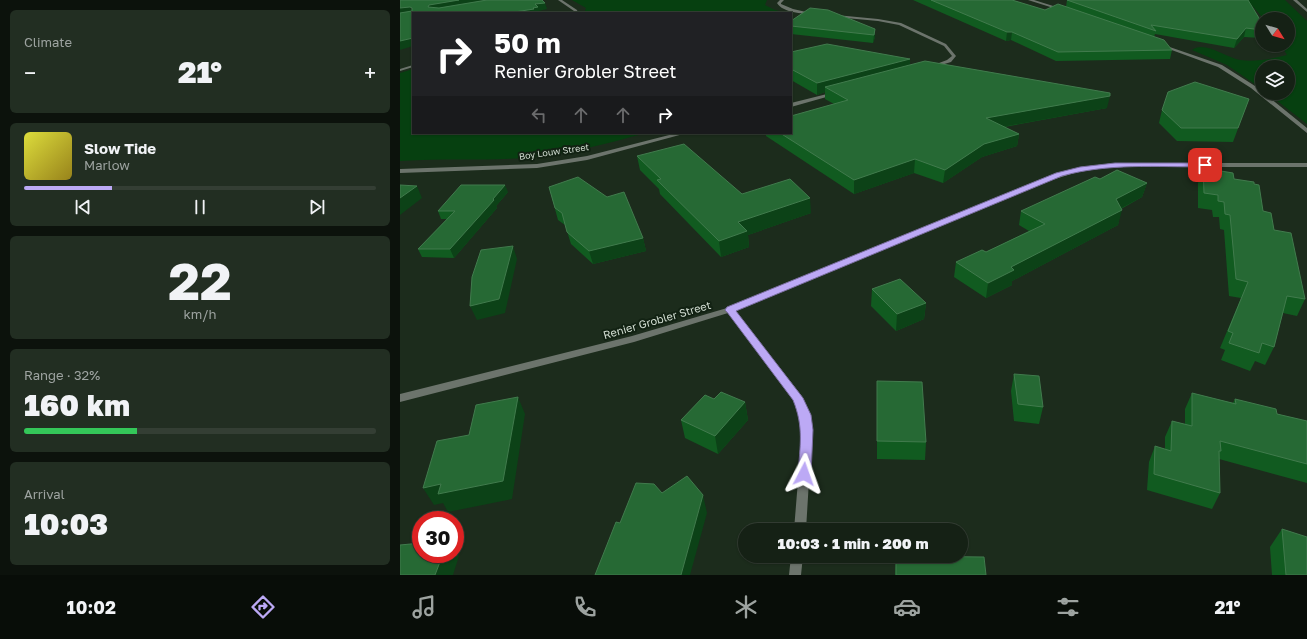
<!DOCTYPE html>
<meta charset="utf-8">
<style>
body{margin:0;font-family:"Golos Text",sans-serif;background:#222e22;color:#f1f3f6;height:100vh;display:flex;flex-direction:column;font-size:15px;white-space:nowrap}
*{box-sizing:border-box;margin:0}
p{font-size:13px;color:#9da3a0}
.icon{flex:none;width:22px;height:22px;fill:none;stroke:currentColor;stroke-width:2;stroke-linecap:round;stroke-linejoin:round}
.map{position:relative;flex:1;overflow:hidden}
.panel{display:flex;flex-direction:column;gap:10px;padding:10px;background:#0c120c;width:400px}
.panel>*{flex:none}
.guide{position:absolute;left:12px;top:12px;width:380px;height:122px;border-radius:0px;box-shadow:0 1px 3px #0004,0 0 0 1px #343e34;background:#202124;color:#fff;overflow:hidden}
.needle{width:26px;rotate:127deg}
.controls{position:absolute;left:855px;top:12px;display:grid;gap:8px}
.controls a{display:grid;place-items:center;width:40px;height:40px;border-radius:50%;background:#152115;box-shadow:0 1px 3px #0004,0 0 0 1px #343e34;font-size:20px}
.speed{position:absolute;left:12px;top:511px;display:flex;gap:8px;font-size:20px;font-weight:700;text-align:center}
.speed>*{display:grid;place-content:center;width:52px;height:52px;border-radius:50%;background:#152115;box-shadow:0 1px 3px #0004,0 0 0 1px #343e34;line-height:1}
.speed .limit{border:6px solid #d22;background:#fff;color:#111}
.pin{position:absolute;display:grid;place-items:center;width:34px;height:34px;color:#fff;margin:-17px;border-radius:8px;box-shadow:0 2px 6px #0006}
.me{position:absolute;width:44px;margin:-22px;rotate:4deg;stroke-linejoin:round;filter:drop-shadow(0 0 3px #0008)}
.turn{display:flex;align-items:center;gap:14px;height:84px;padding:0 16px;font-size:18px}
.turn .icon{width:52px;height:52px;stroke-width:2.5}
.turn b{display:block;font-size:28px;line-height:34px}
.lanes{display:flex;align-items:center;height:38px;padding:0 16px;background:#0003;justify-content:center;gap:20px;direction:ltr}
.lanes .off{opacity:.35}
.big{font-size:30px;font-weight:800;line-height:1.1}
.panel .widget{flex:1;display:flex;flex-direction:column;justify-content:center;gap:6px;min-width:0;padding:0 14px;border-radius:6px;background:#222e22}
.panel .dial{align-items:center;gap:0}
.dial b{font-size:52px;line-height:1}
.song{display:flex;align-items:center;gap:12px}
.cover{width:48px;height:48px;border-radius:6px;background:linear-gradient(135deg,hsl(60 70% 55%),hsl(50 70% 35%))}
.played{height:4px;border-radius:2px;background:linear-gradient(90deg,#bca9f5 25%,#343e34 25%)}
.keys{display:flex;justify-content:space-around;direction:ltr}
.heat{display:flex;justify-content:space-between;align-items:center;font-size:22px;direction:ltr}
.charge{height:6px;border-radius:3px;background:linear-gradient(90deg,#34c759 32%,#343e34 0)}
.trip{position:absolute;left:338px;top:523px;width:230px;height:40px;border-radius:20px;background:#152115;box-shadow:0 1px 3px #0004,0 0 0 1px #343e34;font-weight:800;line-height:40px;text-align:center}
.tab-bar{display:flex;height:64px;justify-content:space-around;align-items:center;background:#080d08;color:#9da3a0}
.tab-bar .icon{width:28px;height:28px}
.tab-bar .current{color:#bca9f5}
.tab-bar b{font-size:18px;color:#f1f3f6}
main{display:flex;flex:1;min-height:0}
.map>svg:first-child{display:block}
.green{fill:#064010}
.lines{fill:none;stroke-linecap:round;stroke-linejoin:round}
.minor{fill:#6c746c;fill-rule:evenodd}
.tertiary{fill:#6c746c;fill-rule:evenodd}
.wall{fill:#115b20}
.shaded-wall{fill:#0c4217}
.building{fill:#266934;stroke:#417b4d}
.route{fill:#bca9f5;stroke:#7a6e9f}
.labels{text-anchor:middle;stroke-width:4;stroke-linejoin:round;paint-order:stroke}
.far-street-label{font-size:9px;fill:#d3ded3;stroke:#122213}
.street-label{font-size:11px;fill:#d3ded3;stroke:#122213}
</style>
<main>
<section class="panel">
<div class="widget"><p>Climate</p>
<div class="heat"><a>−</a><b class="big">21°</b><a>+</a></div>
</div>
<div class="widget">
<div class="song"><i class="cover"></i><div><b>Slow Tide</b><p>Marlow</p></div></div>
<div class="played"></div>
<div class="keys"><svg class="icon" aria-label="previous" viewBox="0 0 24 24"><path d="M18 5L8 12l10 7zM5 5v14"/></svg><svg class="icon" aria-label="pause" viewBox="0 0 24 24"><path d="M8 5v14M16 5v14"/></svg><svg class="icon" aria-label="next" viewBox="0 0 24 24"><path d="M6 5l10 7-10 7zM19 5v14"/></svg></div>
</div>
<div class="widget dial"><b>22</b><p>km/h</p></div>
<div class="widget"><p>Range · 32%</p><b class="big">160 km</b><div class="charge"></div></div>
<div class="widget"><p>Arrival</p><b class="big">10:03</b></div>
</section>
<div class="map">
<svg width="907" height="575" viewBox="0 0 907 575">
<rect width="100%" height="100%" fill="#1c2c1c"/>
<!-- green -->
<path class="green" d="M172,0H367L365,5L375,10L388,13H184L186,8Z
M847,0H885L907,21V124L867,93H888V67H862V89L827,65L792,50C804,40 827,58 840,60C855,62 872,59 887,55L881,45H888V19H864Z
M13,69V133H246C205,144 165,155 123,158C82,161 41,158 0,161V73Z"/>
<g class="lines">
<!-- minor -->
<path class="minor" d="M158,0H162L177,10L178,13H174V11Z
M380,0H384L381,3V4L393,9L415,14L413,15C402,13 383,13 377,3Z
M628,0H634L666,10L663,11Z
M436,15L478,19L501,23L546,44L556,56L551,62L531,68V66L547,60L552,56L544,46L499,25L478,21L435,17Z
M758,43L822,65L855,86L907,128V133L851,88L818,67L758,45Z
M13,65V67L0,71V69Z
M435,92L437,93V94L391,107V103Z
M277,133H287L187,160L137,168L0,173V169L137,164L187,156Z
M715,163H907V167H715L681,171L642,183L335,311L401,395L410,415L412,431L406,530H394L402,431L400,415L394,399L328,313L234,342L0,402V394L232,336L327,308L638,181L680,167Z
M391,556H403L401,575H389Z"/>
<!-- tertiary -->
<path class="tertiary" d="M893,0H897L907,9V12Z"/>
</g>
<!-- wall -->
<path class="wall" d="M513,0H612L645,10L666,7L667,0L862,23V38L844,37L834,48L755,34L754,37L772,50L770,59L656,61L611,40L606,41Z
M391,21L475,29V37L473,43L391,34Z
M391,52L510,65L707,108L604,127L619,134L617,146L582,157L543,183L514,173L454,194L366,136V133H391L434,104L425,99V92L417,95L391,80Z
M849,99L833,142L777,141L759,123L762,110Z
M237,156L342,194L411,213L348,235L349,247L321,257L260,194L259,189L240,170Z
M803,168L834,179L854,184L863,211L874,230L905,299L897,316L883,313L874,347L865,365L855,361L850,371L821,360L825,350L820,348L841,298L829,296L824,230L820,229L819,217H813L812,210L798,208V183Z
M700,179L747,183L742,197L721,209L718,225L612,281V285L586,298L554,277L556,262L586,252L629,231L619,225L621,211Z
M149,187L243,238L246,251L193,264L171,244L165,225L158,220Z
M108,192L96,206L97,208L54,258L22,257L18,249L47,219H41L38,211Z
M472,289L526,303L524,319L496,331L471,306Z
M614,374L643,407L639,424L614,421L611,391Z
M477,381L526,442L525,460L477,459Z
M792,393L833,403L835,399L877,414L907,421V483L819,459L820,493L812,509L747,490L749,462L755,446L765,449V437L772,421L785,424V409Z
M314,399L345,402L348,420L318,454L285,438L281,420Z
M882,529L907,575H872L870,547Z
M496,556L586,575H495Z"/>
<!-- shaded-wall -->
<path class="shaded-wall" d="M59,0H104L32,12L28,7L29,5Z
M145,3L147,9L139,11L140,13H108L135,4Z
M10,7L13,14L0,15V8Z
M846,28L844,37L834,48L837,39Z
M475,29V37L473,43L474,35Z
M607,32H612L611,40L606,41Z
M13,38V46L0,50V41Z
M510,59V70L425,87V92L417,95V83Z
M710,96L707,108L585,130L586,118Z
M619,134L617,146L582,157L543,183L545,170L584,144Z
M515,159L514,173L454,194V180Z
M747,183L742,197L712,213L716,199Z
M105,185L108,192L96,206L97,208L54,258L50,249Z
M17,186L22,198L0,215V198Z
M410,198L411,213L348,235L349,247L321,257L319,241L338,222Z
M722,210L718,225L612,281V285L586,298L588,283L611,267Z
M243,238L246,251L193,264L189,251Z
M113,246L117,259L105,313L77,320L70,306Z
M526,303L524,319L496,331L497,314Z
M118,397L125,414L112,499L48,512L43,503L34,505L23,488L41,484Z
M345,402L348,420L318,454L315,436Z
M303,495L307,513L290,575H281Z
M55,550L59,556L53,575H35L43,554H55Z"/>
<!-- building -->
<path class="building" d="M0,0H59L29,5L28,7L39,8L87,0H142L145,3L135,4L138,7L133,8L134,9L108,13H13V38L0,41V13L12,11V8L10,7L0,8Z
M531,0H612L645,10L658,4L764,40L772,50L658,52L612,32H607Z
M667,0H848L862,23V30L846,28L837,39L751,25L756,31Z
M410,8L428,10L475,29L474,35L391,26V21Z
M427,44L510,59L417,83L391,69V52Z
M525,61L710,93V96L586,118L619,134L584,144L545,170L515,159L454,180L380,133H391V116L448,100L425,87Z
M795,82L849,99L838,128H781L762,110L768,92Z
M284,144L342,194L390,179L410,198L338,222L347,231L319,241L257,180L261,179L237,156Z
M803,168L833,173L834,179L854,182V184L859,185L863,211L871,213L874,230L891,233L905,299L887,296L874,347L862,343L859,353L829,343L833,333L828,331L848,282L836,279L830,215L825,214L824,202L818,201V195L804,193Z
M717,170L747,183L716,199L722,210L611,267L614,270L588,283L556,262L582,250L586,252L645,224L621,211L695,177L700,179Z
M178,177L207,197L224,192L243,238L189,251L167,232L162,213L155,208L149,187Z
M0,185L17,186L0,198Z
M61,185H105L93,199L94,200L50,249H18L55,211H38Z
M113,246L99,299L70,306L72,277L81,250Z
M500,279L526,303L497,314L472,289Z
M614,374L639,376L643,407L618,404Z
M477,381L522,382L526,442L477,441Z
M321,392L345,402L315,436L281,420L305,395L314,399Z
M792,393L836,404L835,399L876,409L877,414L907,421V464L820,441L821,451H819L820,493L754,474L755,446L771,451L772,421L792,426Z
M118,397L103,481L38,494L41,484L23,488L37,441L69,435L76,405Z
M287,476L303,495L281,575H195L216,522L220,523L236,483L254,484L262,493Z
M882,529L907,537V575H886Z
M21,543V554H43L35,575H0V545Z
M496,556L584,557L586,575H496Z"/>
<!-- route -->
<path class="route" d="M715,163H805L808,165L805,167C757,167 708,163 662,176L336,311L403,398L411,415L413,430L411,474L409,478L404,479L400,478L398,474C400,446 404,427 393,400L327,312L325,310L327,307L656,173L680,167Z"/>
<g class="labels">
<!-- far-street labels -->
<g class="far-street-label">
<text transform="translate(154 152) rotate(-8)" y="3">Boy Louw Street</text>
</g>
<!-- street labels -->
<g class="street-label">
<text transform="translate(257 320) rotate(-16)" y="4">Renier Grobler Street</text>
</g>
</g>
</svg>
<div class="controls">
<a><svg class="needle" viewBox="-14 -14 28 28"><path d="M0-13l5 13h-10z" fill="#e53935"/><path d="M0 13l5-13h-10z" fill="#9da3a0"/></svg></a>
<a><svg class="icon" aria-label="layers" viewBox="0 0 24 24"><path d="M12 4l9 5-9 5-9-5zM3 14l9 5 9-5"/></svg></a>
</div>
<div class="speed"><div class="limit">30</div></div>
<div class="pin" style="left:805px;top:165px;background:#d93025"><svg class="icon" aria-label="arrive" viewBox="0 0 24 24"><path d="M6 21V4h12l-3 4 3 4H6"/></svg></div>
<svg class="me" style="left:404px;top:474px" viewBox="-20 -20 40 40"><path d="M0-17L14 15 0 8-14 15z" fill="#bca9f5" stroke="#fff" stroke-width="4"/></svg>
<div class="trip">10:03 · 1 min · 200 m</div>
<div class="guide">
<div class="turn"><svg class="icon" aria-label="right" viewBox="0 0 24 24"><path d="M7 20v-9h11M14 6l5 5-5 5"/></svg><div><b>50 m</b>Renier Grobler Street</div></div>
<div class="lanes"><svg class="icon off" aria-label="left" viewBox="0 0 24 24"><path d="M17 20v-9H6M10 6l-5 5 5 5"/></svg><svg class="icon off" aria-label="ahead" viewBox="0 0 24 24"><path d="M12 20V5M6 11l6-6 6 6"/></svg><svg class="icon off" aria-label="ahead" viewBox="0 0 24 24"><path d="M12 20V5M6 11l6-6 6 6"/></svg><svg class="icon" aria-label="right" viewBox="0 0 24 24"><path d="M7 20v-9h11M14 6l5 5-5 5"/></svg></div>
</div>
</div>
</main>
<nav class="tab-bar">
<b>10:02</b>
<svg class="icon current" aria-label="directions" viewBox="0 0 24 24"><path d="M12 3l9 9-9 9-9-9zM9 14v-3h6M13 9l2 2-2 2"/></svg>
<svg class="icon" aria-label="music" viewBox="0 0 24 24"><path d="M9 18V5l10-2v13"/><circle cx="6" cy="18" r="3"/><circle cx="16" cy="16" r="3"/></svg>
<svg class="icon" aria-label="phone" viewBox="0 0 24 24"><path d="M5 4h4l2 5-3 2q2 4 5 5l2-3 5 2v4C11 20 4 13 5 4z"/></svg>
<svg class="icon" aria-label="climate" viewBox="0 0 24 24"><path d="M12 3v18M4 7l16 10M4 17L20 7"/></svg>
<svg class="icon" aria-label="car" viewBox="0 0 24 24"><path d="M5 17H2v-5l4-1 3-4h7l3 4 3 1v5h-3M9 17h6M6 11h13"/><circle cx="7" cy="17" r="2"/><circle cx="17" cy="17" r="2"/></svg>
<svg class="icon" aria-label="filters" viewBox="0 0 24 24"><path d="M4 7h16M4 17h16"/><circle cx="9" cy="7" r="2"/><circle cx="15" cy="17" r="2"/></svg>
<b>21°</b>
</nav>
